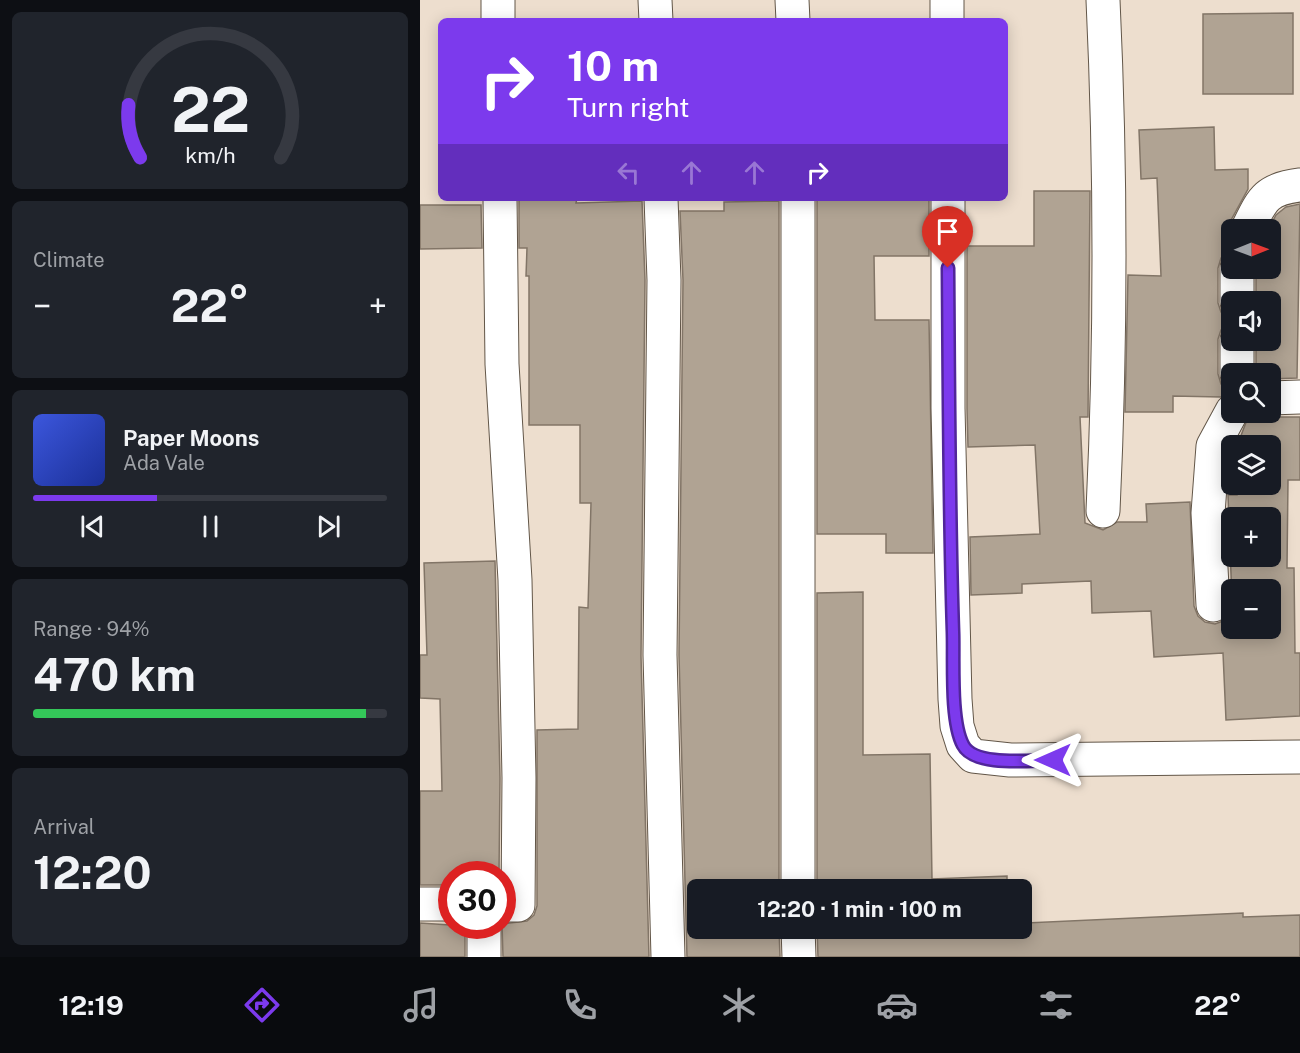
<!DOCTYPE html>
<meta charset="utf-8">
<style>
body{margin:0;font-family:"Public Sans",sans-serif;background:#20242c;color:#f1f3f6;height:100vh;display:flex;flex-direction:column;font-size:22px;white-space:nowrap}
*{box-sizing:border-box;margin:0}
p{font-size:20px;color:#9ea1a6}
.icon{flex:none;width:33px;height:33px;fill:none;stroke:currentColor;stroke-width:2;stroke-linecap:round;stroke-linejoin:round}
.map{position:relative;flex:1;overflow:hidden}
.sheet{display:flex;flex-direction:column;gap:12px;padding:12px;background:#0d0f14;width:420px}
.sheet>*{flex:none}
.top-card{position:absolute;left:18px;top:18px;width:570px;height:183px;border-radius:9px;box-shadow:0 3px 15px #0003;background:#7c3aed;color:#fff;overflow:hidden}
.needle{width:39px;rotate:89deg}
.tools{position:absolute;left:801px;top:219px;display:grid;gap:12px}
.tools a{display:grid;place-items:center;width:60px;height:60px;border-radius:9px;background:#171b24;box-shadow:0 3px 15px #0003;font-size:30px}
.speed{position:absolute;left:18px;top:861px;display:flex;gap:12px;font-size:30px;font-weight:700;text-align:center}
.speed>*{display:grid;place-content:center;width:78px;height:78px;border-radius:50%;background:#171b24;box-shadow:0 3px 15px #0003;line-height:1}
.speed .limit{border:9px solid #d22;background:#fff;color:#111}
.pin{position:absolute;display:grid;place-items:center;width:51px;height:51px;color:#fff;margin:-62px -26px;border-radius:50% 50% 50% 0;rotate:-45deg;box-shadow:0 0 6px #0007}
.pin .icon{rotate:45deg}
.me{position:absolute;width:66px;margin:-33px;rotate:270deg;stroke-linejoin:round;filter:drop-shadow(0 0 4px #0008)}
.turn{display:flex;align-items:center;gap:21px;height:126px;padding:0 30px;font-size:27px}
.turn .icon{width:78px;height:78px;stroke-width:2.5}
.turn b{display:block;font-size:42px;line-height:51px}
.lanes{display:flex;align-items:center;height:57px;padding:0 30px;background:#0003;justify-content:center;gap:30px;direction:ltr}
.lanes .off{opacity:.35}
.big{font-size:45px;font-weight:700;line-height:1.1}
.sheet .widget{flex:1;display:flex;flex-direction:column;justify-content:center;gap:9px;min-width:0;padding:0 21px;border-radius:9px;background:#20242c}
.sheet .dial{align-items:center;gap:0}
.dial svg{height:156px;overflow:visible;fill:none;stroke:#363941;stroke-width:7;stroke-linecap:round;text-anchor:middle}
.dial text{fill:#f1f3f6;stroke:none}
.song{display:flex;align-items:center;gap:18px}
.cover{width:72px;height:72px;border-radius:9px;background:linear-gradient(135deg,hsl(230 70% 55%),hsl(230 70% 35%))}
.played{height:6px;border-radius:3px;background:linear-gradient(90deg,#7c3aed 35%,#363941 35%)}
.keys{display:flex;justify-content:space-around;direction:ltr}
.heat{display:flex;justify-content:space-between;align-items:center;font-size:33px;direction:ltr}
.charge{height:9px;border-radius:4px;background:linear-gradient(90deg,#34c759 94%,#363941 0)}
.trip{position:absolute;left:267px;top:879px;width:345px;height:60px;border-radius:9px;background:#171b24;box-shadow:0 3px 15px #0003;font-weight:700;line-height:60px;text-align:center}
.menu{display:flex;height:96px;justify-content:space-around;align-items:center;background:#090b0e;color:#9ea1a6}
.menu .icon{width:42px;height:42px}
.menu .on{color:#7c3aed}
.menu b{font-size:27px;color:#f1f3f6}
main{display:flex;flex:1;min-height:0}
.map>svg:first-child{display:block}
.building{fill:#b0a393;stroke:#827567;stroke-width:1.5;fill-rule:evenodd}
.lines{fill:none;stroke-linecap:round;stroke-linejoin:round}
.street-casing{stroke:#625648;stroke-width:35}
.street{stroke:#fff;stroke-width:33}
.route-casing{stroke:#51269a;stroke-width:15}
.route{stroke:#7c3aed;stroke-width:10}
</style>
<main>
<section class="sheet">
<div class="widget dial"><svg viewBox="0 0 100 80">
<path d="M14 69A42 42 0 1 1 86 69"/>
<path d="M14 69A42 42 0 0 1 8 42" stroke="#7c3aed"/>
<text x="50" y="56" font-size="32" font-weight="700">22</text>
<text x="50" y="72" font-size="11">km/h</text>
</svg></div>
<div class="widget"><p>Climate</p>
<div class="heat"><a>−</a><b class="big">22°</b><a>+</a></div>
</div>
<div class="widget">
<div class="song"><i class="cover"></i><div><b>Paper Moons</b><p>Ada Vale</p></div></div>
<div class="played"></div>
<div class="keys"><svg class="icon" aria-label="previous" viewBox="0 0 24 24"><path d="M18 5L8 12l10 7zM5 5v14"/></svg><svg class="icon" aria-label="pause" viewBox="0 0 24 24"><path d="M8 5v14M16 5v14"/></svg><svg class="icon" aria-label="next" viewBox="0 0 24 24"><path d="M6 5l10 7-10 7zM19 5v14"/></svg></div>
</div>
<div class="widget"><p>Range · 94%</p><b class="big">470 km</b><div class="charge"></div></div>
<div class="widget"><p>Arrival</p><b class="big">12:20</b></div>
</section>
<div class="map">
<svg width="880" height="957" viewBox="0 0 880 957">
<rect width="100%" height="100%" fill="#eddece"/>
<!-- building -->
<path class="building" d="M873,13V94H783V14Z
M794,127L795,170L828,169V189L810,222L808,231L812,251L801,258L798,268V303L801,312L812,319V323L801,330L798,339V374L801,384L812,392L801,397L753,396V412H705L708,275L741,276L737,178L721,179L719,130Z
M614,191H670L668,417H660L665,523L683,530L697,522H727L726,504L770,502L774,606L778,616L785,622L795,624L803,621L809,614L812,605V628H850V590H812V600L808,495H817V484H850V446H817L830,412L851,417H880V480H868L867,568H874L875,653H880V716L806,720L803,653L734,657L731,611L672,613L671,581L602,584V593L551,595L550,537L620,534L615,445L548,447L547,408V246H614ZM812,518H850V556H812Z
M99,198H157L156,203L222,201L225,280L221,656L229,957H83L82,924L107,921L114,915L117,906V730L158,729L159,607L168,608L171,503H160V425H109V276H106L107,248H99Z
M397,198H509V256H454L455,320H509L513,553H466V534H397Z
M359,201V890H278V928H359L360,957H267L259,655L263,280L260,211H304V202Z
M880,204L877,378L850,379V374H836V340H850V302H836V268H850V230H848L856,215L866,207Z
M0,205H61L62,248L0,249Z
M75,561L80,778L79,874H32V885H0V791H22L20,699L0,698V655H7L4,563Z
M443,592V755L510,754L512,879L587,876V890H397V593Z
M823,913V917L880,915V957H398L397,928H602V917H606V923Z
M0,923L45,926V957H0Z"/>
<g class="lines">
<defs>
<path id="street" d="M78,0V21
M235,0L236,21
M372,0L373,21
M527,0V21
M80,198L82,364L95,580L99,778L98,905H82
M241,198L244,280L240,655L248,957
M378,198V890
M528,198V408L535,699L537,726L543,745L553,756L590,760L880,757
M827,230C842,200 845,189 880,185
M817,268V302
M817,340V374
M850,398L880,397
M683,511C691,341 691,170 683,0
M793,605L788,513L793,446L812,411
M0,904H32
M64,926V957
M378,928L379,957"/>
</defs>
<!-- street casing -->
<use href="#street" class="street-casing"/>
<!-- street -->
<use href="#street" class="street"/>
</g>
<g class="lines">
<defs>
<path id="route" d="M528,268C529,389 529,511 533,632C534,660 530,721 543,745C554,767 610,760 633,760"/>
</defs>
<!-- route casing -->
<use href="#route" class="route-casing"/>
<!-- route -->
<use href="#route" class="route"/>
</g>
</svg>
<div class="tools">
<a><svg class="needle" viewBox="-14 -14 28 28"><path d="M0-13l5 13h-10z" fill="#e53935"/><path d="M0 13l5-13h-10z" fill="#9ea1a6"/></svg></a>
<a><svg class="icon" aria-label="sound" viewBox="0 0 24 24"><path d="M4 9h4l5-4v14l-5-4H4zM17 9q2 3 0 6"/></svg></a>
<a><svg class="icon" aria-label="search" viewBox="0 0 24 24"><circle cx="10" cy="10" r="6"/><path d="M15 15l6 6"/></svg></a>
<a><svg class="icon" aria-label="layers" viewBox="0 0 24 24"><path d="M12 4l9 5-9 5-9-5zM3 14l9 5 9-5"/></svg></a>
<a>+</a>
<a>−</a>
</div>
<div class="speed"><div class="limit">30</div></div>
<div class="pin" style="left:528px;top:268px;background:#d93025"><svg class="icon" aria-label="arrive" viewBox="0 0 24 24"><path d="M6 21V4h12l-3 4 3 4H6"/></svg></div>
<svg class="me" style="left:633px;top:760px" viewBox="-20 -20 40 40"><path d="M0-17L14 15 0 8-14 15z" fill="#7c3aed" stroke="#fff" stroke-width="4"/></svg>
<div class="trip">12:20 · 1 min · 100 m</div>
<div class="top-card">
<div class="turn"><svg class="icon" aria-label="right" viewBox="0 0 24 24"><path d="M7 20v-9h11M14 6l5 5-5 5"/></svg><div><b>10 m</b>Turn right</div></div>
<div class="lanes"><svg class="icon off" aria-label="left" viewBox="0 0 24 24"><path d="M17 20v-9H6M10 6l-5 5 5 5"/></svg><svg class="icon off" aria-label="ahead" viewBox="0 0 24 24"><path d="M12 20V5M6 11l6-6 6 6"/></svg><svg class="icon off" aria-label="ahead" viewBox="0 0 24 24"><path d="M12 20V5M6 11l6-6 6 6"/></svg><svg class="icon" aria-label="right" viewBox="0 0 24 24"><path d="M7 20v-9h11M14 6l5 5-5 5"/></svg></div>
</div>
</div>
</main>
<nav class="menu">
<b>12:19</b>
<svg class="icon on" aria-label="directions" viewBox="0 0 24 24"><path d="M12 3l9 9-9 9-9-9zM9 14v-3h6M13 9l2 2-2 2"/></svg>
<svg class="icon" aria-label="music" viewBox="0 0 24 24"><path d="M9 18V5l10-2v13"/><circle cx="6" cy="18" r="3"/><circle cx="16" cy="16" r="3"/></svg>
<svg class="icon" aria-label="phone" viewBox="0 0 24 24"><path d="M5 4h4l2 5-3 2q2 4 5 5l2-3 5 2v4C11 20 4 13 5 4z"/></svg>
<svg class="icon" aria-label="climate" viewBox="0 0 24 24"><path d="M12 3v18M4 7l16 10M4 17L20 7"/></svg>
<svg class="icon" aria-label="car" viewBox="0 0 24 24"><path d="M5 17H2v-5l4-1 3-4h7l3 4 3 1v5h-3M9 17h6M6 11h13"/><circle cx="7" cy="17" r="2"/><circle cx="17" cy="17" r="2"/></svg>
<svg class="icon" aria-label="filters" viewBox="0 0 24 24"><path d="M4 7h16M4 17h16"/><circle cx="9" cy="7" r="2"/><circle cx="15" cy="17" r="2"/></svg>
<b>22°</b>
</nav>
